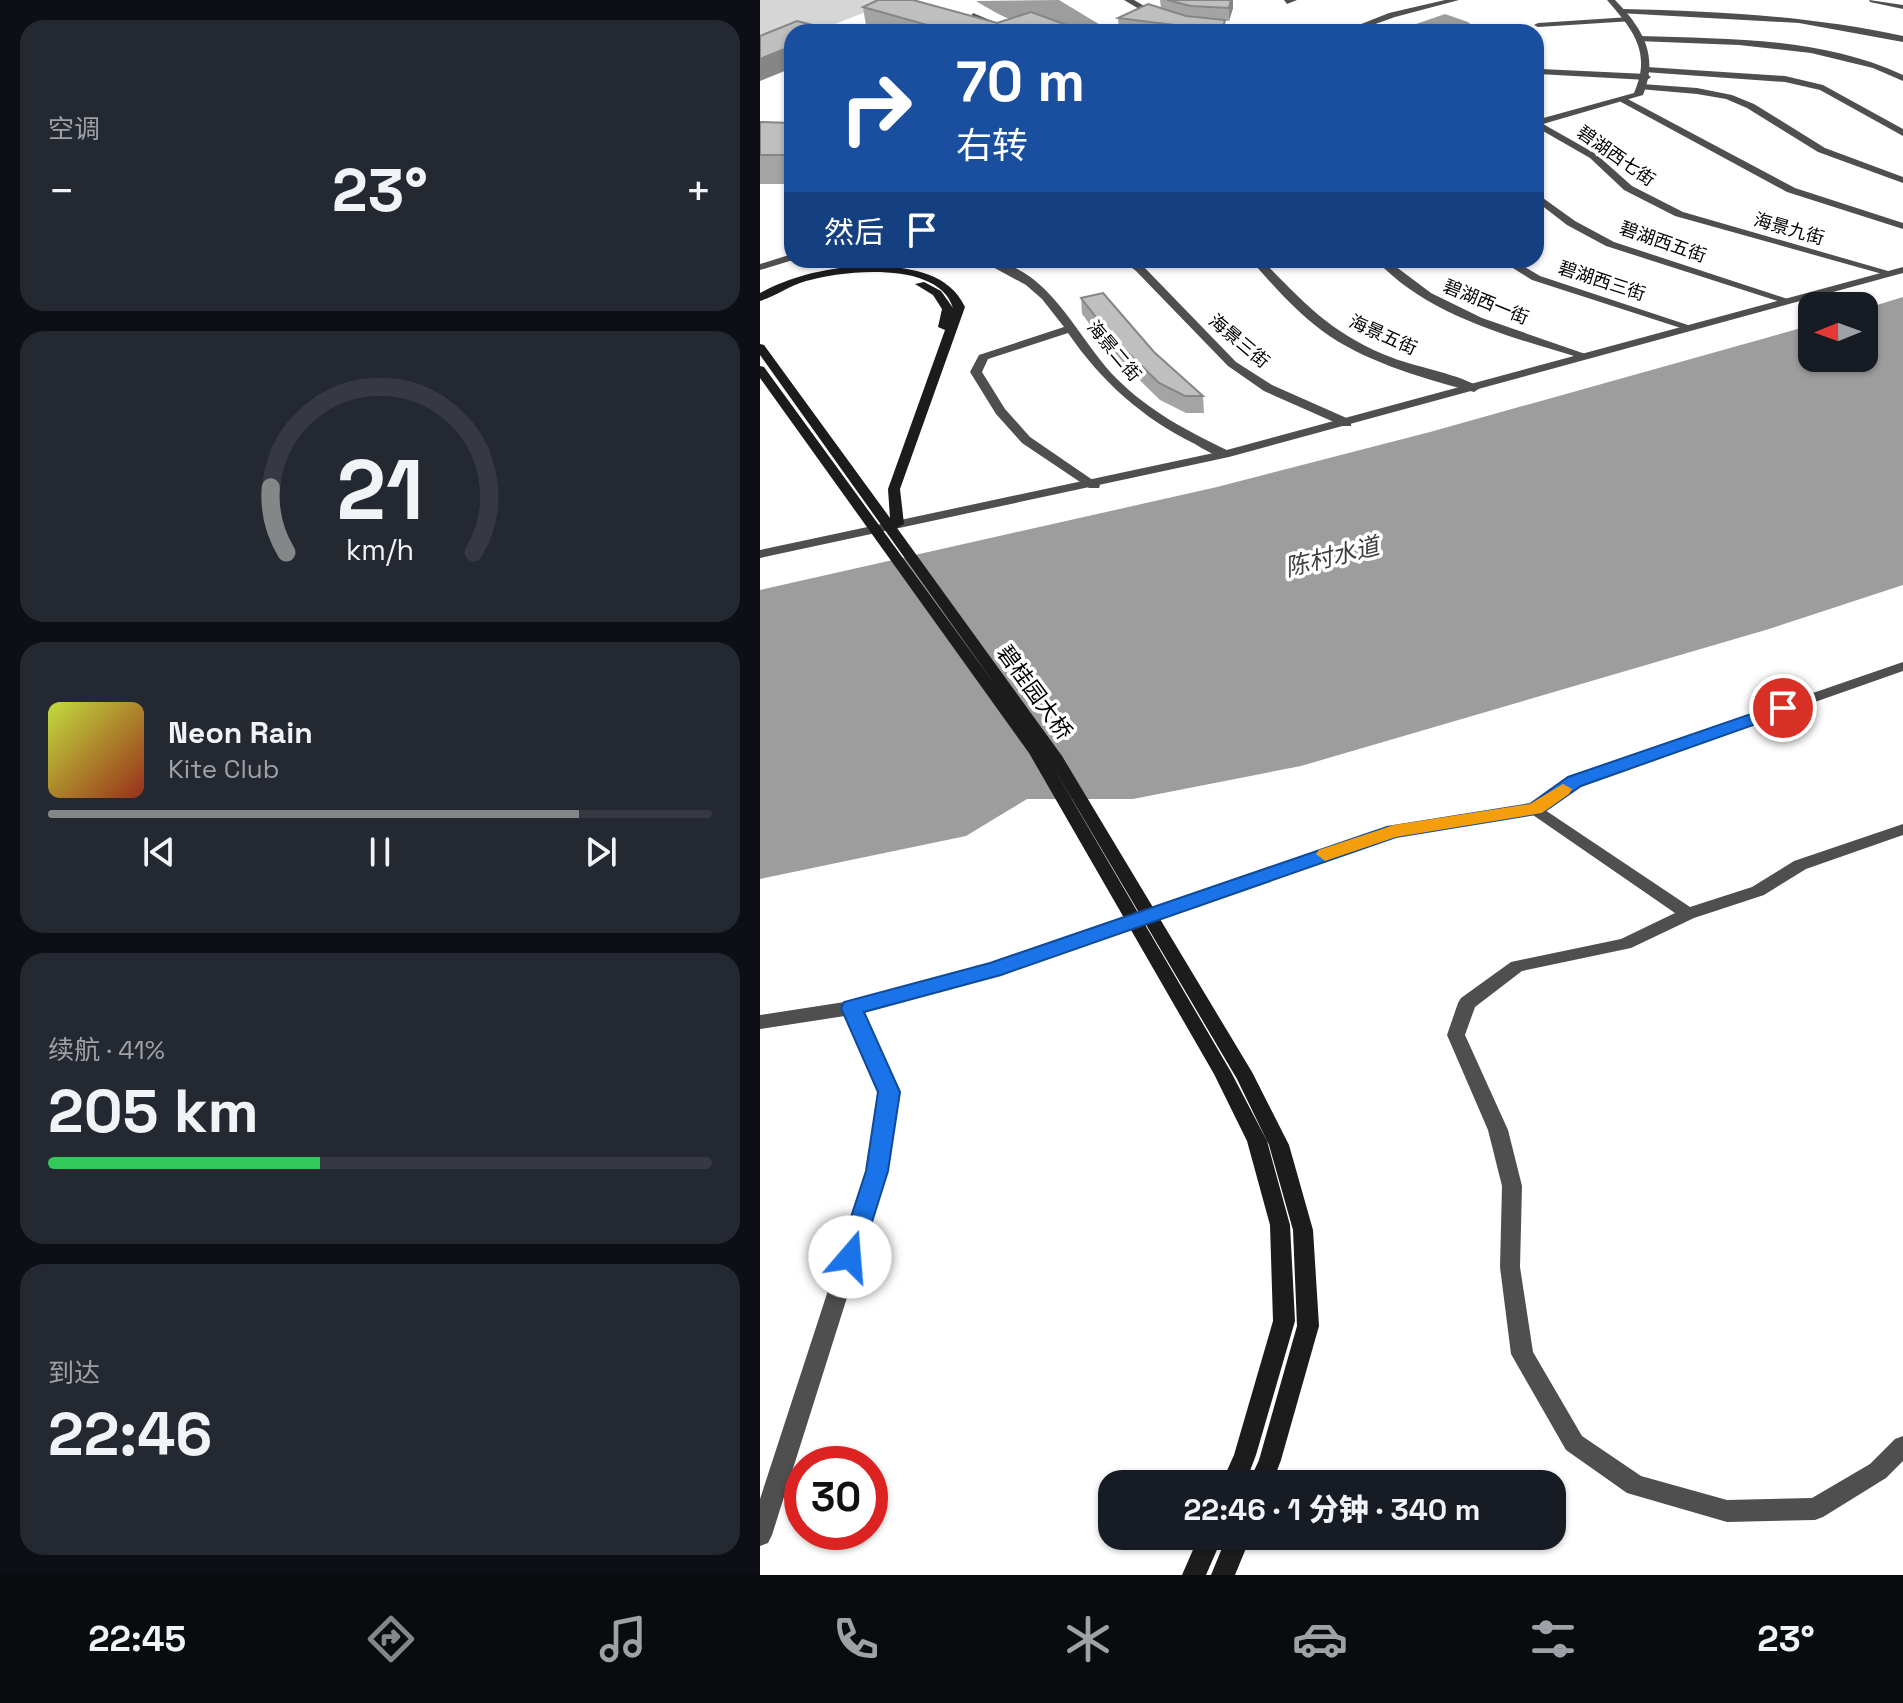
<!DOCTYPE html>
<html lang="zh">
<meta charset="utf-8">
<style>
body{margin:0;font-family:"Space Grotesk","Noto Sans SC",sans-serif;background:#242831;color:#f1f3f6;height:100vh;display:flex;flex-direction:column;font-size:30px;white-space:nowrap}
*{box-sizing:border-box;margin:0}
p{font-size:26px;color:#9ea1a6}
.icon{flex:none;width:44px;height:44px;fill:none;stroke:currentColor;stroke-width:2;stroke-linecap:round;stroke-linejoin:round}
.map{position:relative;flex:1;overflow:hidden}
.drawer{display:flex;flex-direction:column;gap:20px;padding:20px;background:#0d0f14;width:760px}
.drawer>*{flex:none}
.guide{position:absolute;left:24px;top:24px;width:760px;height:244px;border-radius:24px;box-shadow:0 2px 6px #0004;background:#1a4fa0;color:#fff;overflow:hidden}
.needle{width:52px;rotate:269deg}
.tools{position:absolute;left:1038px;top:292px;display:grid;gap:16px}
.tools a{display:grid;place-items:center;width:80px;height:80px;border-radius:16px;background:#171b24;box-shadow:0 2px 6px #0004;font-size:40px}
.speed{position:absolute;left:24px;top:1446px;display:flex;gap:16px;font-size:40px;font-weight:700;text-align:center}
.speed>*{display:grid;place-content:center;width:104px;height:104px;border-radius:50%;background:#171b24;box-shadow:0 2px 6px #0004;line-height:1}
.speed .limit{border:12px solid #d22;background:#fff;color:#111}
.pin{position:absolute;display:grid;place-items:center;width:68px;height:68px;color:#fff;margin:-34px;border:4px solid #fff;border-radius:50%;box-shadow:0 2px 8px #0007}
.me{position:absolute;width:88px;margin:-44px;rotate:18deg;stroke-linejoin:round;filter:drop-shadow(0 0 6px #0008)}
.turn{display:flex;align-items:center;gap:28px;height:168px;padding:0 40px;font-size:36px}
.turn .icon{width:104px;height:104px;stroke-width:2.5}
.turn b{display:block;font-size:56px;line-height:68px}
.then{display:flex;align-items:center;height:76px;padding:0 40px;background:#0003;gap:16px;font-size:30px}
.big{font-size:60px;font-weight:800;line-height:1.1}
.drawer .card{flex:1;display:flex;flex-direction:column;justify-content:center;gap:12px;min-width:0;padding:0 28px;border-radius:24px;background:#242831}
.drawer .dial{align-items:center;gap:0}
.dial svg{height:208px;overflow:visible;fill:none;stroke:#363941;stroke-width:7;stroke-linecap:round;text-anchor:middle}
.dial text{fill:#f1f3f6;stroke:none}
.song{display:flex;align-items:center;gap:24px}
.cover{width:96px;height:96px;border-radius:12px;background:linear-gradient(135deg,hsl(70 70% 55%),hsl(10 70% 35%))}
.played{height:8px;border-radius:4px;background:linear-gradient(90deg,#858687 80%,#363941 80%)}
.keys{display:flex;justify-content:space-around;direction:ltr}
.heat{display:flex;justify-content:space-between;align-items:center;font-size:44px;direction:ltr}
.charge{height:12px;border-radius:6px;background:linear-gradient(90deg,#34c759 41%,#363941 0)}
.trip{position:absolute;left:338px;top:1470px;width:468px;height:80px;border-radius:24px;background:#171b24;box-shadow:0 2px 6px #0004;font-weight:800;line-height:80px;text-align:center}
.tab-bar{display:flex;height:128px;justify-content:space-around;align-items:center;background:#090b0e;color:#9ea1a6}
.tab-bar .icon{width:56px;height:56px}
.tab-bar .active{color:#858687}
.tab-bar b{font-size:36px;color:#f1f3f6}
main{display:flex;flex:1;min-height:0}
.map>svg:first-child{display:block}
.green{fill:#d6d6d6}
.water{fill:#9d9d9d}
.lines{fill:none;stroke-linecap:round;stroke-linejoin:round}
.service{fill:#4f4f4f;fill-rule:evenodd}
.minor{fill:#4f4f4f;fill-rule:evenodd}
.secondary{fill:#1c1c1c;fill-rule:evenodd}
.wall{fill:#a4a4a4}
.shaded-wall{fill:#868686}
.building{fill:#bfbfbf;stroke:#868686;stroke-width:2}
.route{fill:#1a73e8;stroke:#114b97;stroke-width:2}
.slow{fill:#f59e0b}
.labels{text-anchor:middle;stroke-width:7;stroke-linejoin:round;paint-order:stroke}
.far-street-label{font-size:18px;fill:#000;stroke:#fff}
.street-label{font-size:22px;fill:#000;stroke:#fff}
.water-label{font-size:24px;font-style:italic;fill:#3e3e3e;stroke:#fff}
</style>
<main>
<section class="drawer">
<div class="card"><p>空调</p>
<div class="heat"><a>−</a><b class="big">23°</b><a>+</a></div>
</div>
<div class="card dial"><svg viewBox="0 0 100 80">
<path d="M14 69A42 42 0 1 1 86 69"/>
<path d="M14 69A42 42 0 0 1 8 44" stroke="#858687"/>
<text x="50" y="56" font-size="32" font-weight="700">21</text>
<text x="50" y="72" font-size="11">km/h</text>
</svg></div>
<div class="card">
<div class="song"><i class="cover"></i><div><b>Neon Rain</b><p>Kite Club</p></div></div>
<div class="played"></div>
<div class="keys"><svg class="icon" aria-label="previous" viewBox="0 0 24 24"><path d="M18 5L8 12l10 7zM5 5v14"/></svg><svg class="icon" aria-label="pause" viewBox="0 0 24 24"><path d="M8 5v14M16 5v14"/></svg><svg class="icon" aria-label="next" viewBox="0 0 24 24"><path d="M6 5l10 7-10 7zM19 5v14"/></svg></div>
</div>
<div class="card"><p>续航 · 41%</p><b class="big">205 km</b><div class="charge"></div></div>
<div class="card"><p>到达</p><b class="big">22:46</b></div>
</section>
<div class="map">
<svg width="1143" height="1575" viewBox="0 0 1143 1575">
<rect width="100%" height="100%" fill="#fff"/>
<!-- green -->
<path class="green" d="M0,0H128L127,4L54,32H32L0,52Z"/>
<!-- water -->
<path class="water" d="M299,0L352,32C290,32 271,35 216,1Z
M685,14L708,22L720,32H633Z
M1143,297V585L1009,629L541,766L373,799H267L206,836L0,879V590L457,487L670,432L1052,325V358H1104V309Z"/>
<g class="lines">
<!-- service -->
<path class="service" d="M524,0H537L527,4Z
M1109,0L1143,5V9L1110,2Z
M862,9C957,11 1050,16 1143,36V42L1039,23L859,13Z
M213,13L254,30L255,32H244L210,17Z
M870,17L873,21L778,27L774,25L778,23Z
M880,36C968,39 1061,37 1143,75V81L1113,68L1051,53L979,45L877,41L876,39Z
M887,67L1025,76L1063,85L1143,129V136L1060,90L1025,82L884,72L883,70Z
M781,69L887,74L891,77L887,80L778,74L777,72Z
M882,84L937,88L972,95L994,104L1065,148L1143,177V183L1058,152L987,108L966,99L937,94L879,89V85Z
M864,97L1035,188L1143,223V229L1027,192L861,102L859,100Z
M776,120L836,154L872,186L923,212L1135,273L1126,275L915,216L864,190L830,158L776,127Z
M776,193L815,221L854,242L1034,301L1024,303L846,246L807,225L776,201Z
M220,260C288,260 316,339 357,379C389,411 429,432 469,451V457C457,458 445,450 435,444C382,418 341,381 308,333L228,359L222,372L245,409L270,437L340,485L339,488H329L262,443L236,414L210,372L219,355L304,327L282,299L266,285Z
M362,260H374L384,267L476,362L512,385L591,420V426H583L504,391L468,366L376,271Z
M491,260H502C546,305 573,335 633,358C656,367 703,375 720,388L714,392C666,379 612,364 571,337C541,317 514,287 491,260Z
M616,260H627L671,293L722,318L834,357L824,359C752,337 669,317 616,260Z
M740,260H753L780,276L937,328L927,330L772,280Z
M776,804L930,907L992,887L1034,861L1143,824V835L1046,869L1004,895L934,918L871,948L762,971L715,1007L705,1035L748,1130L762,1186L760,1267L773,1352L822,1436L881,1476L967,1500L1052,1498L1110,1464L1135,1439L1143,1436V1461L1126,1478L1063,1517L1055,1520L967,1522L867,1493L806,1450L751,1354L740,1267L742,1186L728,1130L687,1035L698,1003L701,998L751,962L861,939L915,913L770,813L768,809L770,805Z"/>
<!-- minor -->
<path class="minor" d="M364,0H374L403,17L396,19Z
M685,0H699L635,17L593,32H581L629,13Z
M847,0H855C883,29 899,55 883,95L776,126V120L874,93C892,52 873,30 847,0Z
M442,23L543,29L547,32L445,27L441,25Z
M32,254L33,260L0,270V264Z
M1143,267V273L469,457L0,558V550L463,451Z
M1143,662V671L820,785L782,813L636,836L240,974L102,1012L139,1092L127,1171L12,1535L8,1543L0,1546V1499L107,1171L119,1092L85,1016L0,1029V1015L91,1001L230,964L634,826L771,804L808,777Z"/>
<!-- secondary -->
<path class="secondary" d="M119,265C153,269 189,273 205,307L140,489L144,524L137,528L302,756L492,1072L529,1145L553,1230L559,1326L521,1460L512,1484H488L499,1460L537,1326L533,1230L509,1145L477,1079L289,760L471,1072L507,1141L530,1225L535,1321L496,1455L485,1484H461L474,1455L513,1321L510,1225L487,1141L454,1074L269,753L0,378V366L4,367L236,686L0,355V344L4,345L130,518L128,489L185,330L178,327L182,309L173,295L155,284L164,282L181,291L193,308C179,260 83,270 46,281C29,286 16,296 0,301V293C37,273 77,266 119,265Z
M439,1536H463L446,1575H422Z
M467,1536H491L475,1575H451Z"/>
</g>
<!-- wall -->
<path class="wall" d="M400,0H473V8L469,21H465L466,32L359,31L358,18L401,8Z
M103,7L237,23L315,28V32H107Z
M0,122L32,123V184H0Z
M321,298L394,352L443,396L444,413H426L400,400L351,352L322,314Z"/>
<!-- shaded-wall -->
<path class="shaded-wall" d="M471,0H473V8L469,21V8Z
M32,46V68L0,81V59Z"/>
<!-- building -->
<path class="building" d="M118,0H153L237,23L271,12L315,28L302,32H192L103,7Z
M407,0H471L469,8L431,6Z
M388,4L426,16L465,20L462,31L358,18Z
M37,21L72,30L67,32H32V46L0,59V36Z
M0,122L32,123V155H0Z
M343,293L394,352L443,396H425L399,383L350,335L321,298Z"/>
<!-- route -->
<path class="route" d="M1023,703L1030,704L1032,708L1030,712L821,786L782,813L636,837L241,975L104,1012L140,1092L128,1171L101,1257L98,1264L90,1267L81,1264L78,1257L106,1171L118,1092L81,1008L84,1002L230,963L627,827L770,804L808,777Z"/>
<!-- slow -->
<path class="slow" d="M803,784L812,789L809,794L782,813L636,837L565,861L556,854L559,850L634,825L770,804Z"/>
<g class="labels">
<!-- far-street labels -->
<g class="far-street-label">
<text transform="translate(856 156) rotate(35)" y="6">碧湖西七街</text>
<text transform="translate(1029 229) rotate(16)" y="6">海景九街</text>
<text transform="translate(903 242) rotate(19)" y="6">碧湖西五街</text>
<text transform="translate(842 281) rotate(18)" y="6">碧湖西三街</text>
<text transform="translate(726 302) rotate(22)" y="6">碧湖西一街</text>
<text transform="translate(623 335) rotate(24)" y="6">海景五街</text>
<text transform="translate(479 341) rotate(40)" y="6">海景三街</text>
<text transform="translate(354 351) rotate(50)" y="6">海景二街</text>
</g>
<!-- street labels -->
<g class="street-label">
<text transform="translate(275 692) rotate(54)" y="8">碧桂园大桥</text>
</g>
<!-- water labels -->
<g class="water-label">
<text transform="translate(572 557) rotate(-14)" y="8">陈村水道</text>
</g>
</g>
</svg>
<div class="tools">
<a><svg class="needle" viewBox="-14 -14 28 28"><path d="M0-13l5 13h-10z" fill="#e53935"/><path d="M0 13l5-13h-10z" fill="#9ea1a6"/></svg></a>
</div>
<div class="speed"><div class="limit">30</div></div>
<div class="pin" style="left:1023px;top:708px;background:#d93025"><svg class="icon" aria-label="arrive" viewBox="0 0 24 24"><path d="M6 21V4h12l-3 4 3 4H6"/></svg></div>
<svg class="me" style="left:90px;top:1257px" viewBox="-20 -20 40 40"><circle r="19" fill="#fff"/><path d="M0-13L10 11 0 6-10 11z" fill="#1a73e8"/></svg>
<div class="trip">22:46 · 1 分钟 · 340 m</div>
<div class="guide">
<div class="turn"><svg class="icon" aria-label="right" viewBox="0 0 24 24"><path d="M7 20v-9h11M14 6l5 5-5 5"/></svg><div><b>70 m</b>右转</div></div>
<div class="then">然后<svg class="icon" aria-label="arrive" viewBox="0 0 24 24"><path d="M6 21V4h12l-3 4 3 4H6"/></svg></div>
</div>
</div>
</main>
<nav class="tab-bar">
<b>22:45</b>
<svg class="icon active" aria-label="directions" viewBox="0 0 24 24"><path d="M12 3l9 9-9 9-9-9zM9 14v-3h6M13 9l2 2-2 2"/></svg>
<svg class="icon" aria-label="music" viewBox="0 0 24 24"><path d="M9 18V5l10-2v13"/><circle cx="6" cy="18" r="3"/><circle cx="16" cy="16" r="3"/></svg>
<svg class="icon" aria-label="phone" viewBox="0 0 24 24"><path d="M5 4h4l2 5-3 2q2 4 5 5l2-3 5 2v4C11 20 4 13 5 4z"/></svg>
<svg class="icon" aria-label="climate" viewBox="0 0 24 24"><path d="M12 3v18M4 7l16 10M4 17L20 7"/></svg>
<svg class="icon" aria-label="car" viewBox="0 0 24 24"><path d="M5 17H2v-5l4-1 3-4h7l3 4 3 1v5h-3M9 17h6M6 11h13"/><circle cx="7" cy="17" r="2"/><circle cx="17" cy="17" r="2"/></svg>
<svg class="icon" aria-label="filters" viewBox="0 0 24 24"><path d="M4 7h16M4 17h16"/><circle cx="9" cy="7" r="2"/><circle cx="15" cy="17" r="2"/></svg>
<b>23°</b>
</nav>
